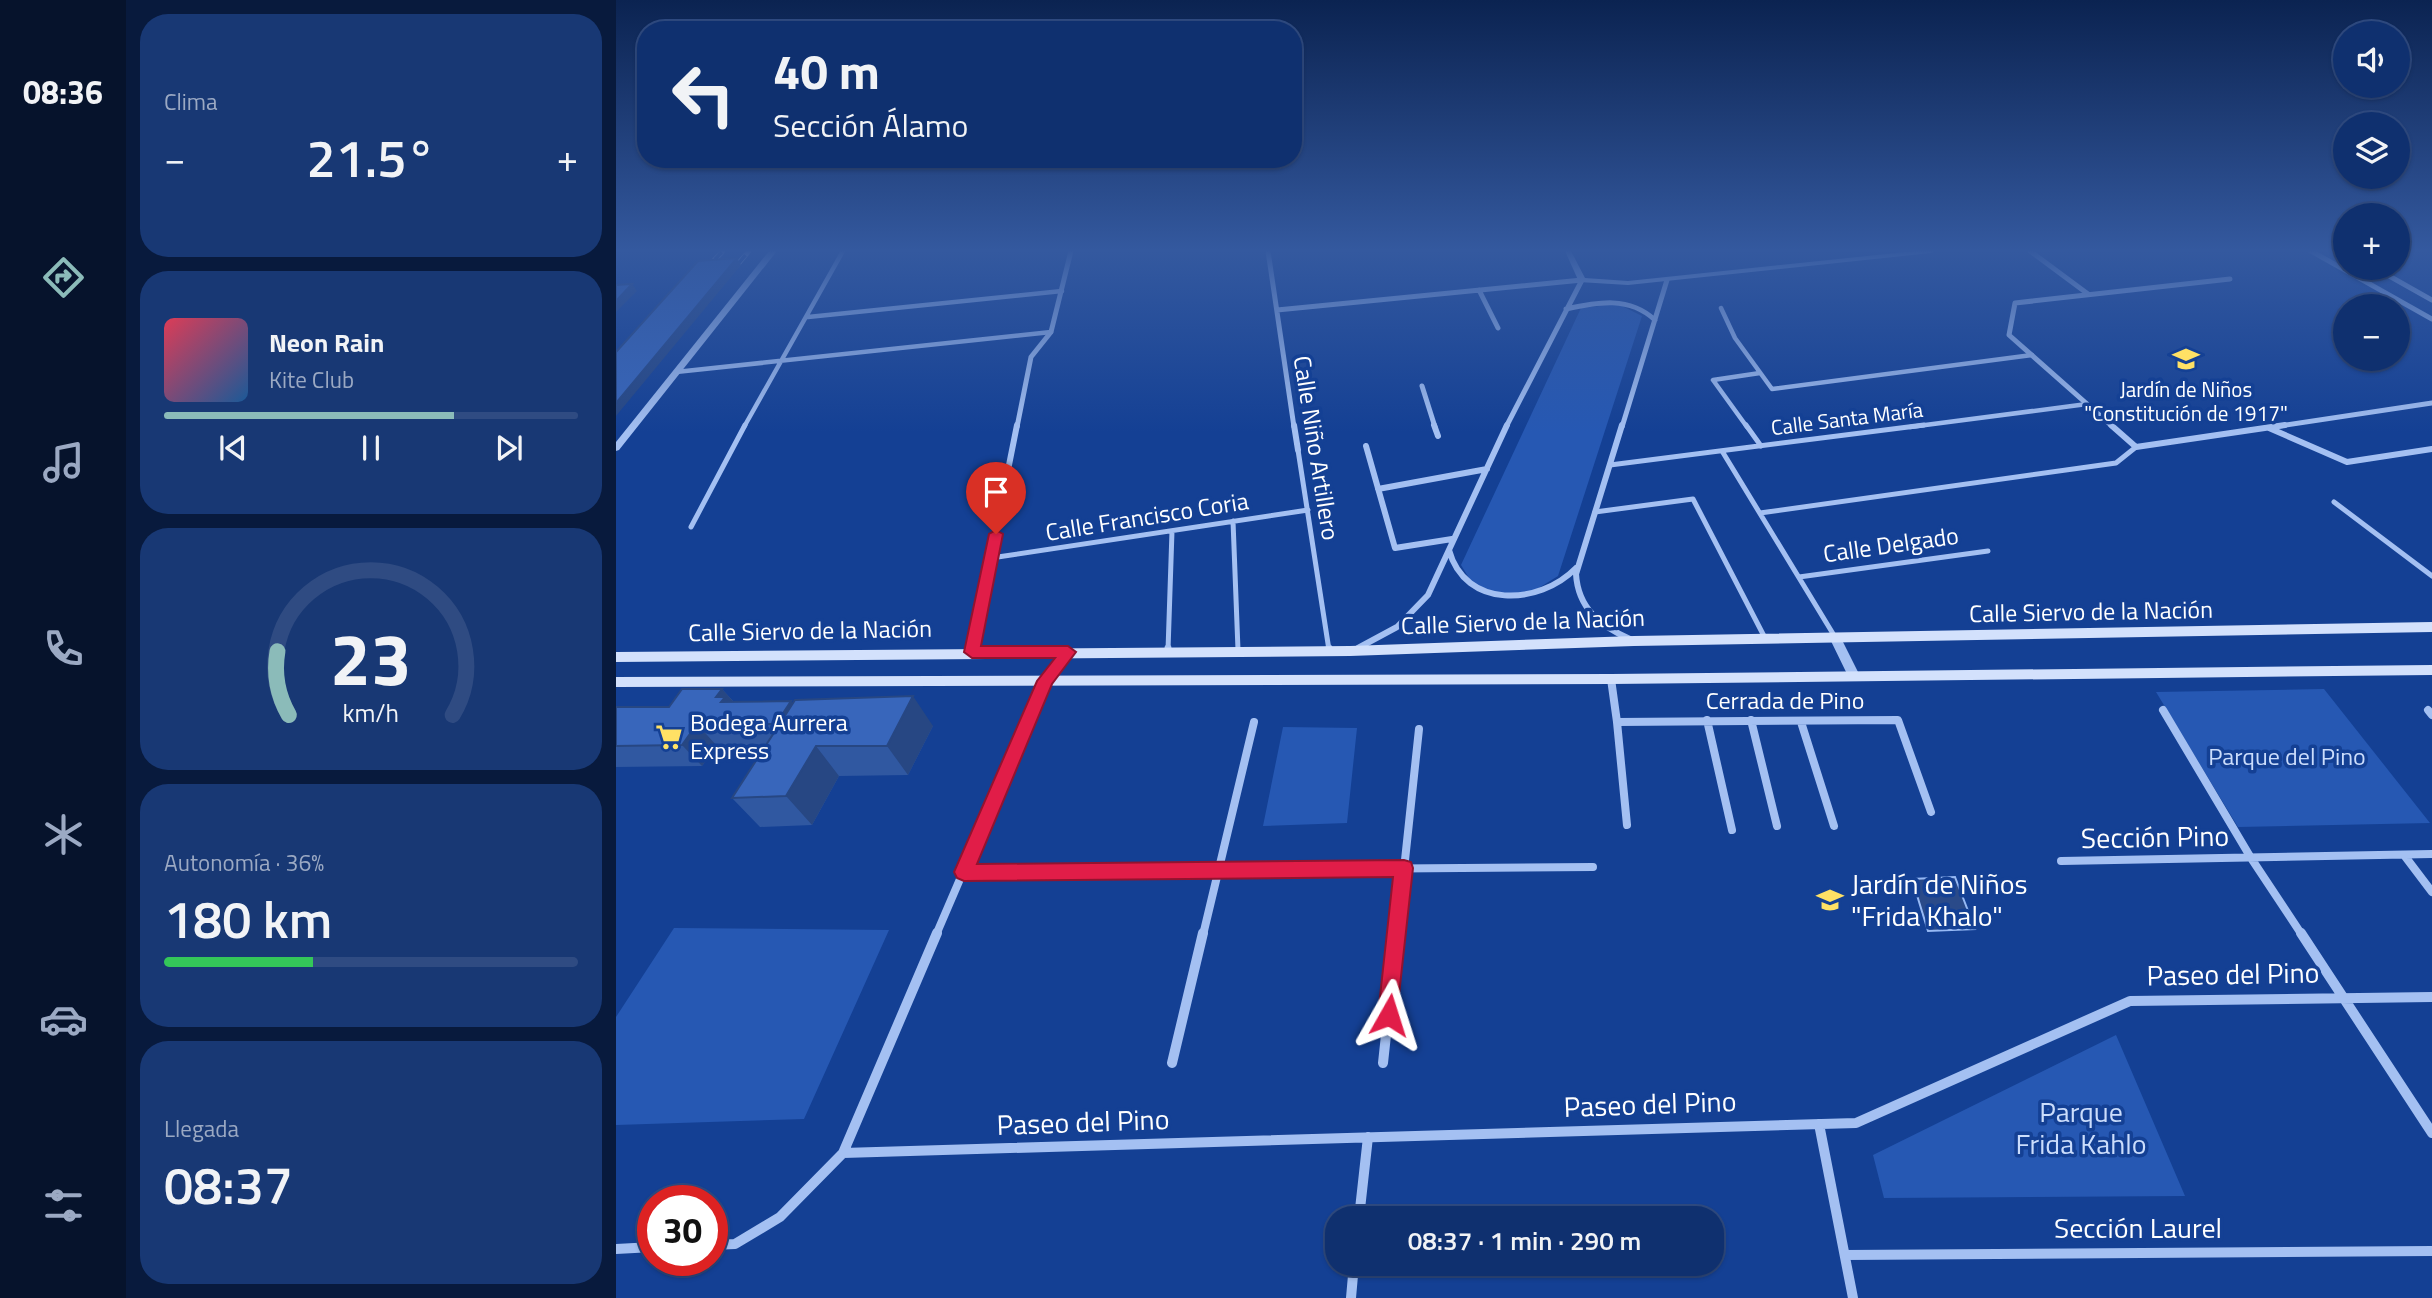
<!DOCTYPE html>
<html lang="es">
<meta charset="utf-8">
<style>
body{margin:0;font-family:"Titillium Web",sans-serif;background:#183874;color:#f1f3f6;height:100vh;display:flex;flex-direction:column;font-size:26px;white-space:nowrap}
*{box-sizing:border-box;margin:0}
p{font-size:23px;color:#9ba9c3}
.icon{flex:none;width:38px;height:38px;fill:none;stroke:currentColor;stroke-width:2;stroke-linecap:round;stroke-linejoin:round}
.map{position:relative;flex:1;overflow:hidden}
.drawer{display:flex;flex-direction:column;gap:14px;padding:14px;background:#081a3d;width:490px}
.drawer>*{flex:none}
.hud{position:absolute;left:21px;top:21px;width:665px;height:147px;border-radius:28px;box-shadow:0 2px 5px #0004,0 0 0 2px #2f4b82;background:#0f306f;color:#f1f3f6;overflow:hidden}
.fabs{position:absolute;left:1717px;top:21px;display:grid;gap:14px}
.fabs a{display:grid;place-items:center;width:77px;height:77px;border-radius:50%;background:#0f306f;box-shadow:0 2px 5px #0004,0 0 0 2px #2f4b82;font-size:35px}
.speed{position:absolute;left:21px;top:1185px;display:flex;gap:14px;font-size:35px;font-weight:700;text-align:center}
.speed>*{display:grid;place-content:center;width:91px;height:91px;border-radius:50%;background:#0f306f;box-shadow:0 2px 5px #0004,0 0 0 2px #2f4b82;line-height:1}
.speed .limit{border:10px solid #d22;background:#fff;color:#111}
.pin{position:absolute;display:grid;place-items:center;width:60px;height:60px;color:#fff;margin:-72px -30px;border-radius:50% 50% 50% 0;rotate:-45deg;box-shadow:0 0 7px #0007}
.pin .icon{rotate:45deg}
.me{position:absolute;width:77px;margin:-38px;rotate:6deg;stroke-linejoin:round;filter:drop-shadow(0 0 5px #0008)}
.turn{display:flex;align-items:center;gap:24px;height:147px;padding:0 21px;font-size:32px}
.turn .icon{width:91px;height:91px;stroke-width:2.5}
.turn b{display:block;font-size:49px;line-height:60px}
.big{font-size:52px;font-weight:600;line-height:1.1}
.drawer .card{flex:1;display:flex;flex-direction:column;justify-content:center;gap:10px;min-width:0;padding:0 24px;border-radius:28px;background:#183874}
.drawer .dial{align-items:center;gap:0}
.dial svg{height:182px;overflow:visible;fill:none;stroke:#2f4b82;stroke-width:7;stroke-linecap:round;text-anchor:middle}
.dial text{fill:#f1f3f6;stroke:none}
.song{display:flex;align-items:center;gap:21px}
.cover{width:84px;height:84px;border-radius:10px;background:linear-gradient(135deg,hsl(350 70% 55%),hsl(210 70% 35%))}
.played{height:7px;border-radius:4px;background:linear-gradient(90deg,#8bbbb9 70%,#2f4b82 70%)}
.keys{display:flex;justify-content:space-around;direction:ltr}
.heat{display:flex;justify-content:space-between;align-items:center;font-size:38px;direction:ltr}
.charge{height:10px;border-radius:5px;background:linear-gradient(90deg,#34c759 36%,#2f4b82 0)}
.trip{position:absolute;left:709px;top:1206px;width:399px;height:70px;border-radius:28px;background:#0f306f;box-shadow:0 2px 5px #0004,0 0 0 2px #2f4b82;font-weight:600;line-height:70px;text-align:center}
main{display:flex;flex:1;min-height:0}
.tabs{display:flex;flex-direction:column;width:126px;justify-content:space-around;align-items:center;background:#06132c;color:#9ba9c3}
.tabs .icon{width:49px;height:49px}
.tabs .active{color:#8bbbb9}
.tabs b{font-size:32px;color:#f1f3f6}
.map>svg:first-child{display:block}
.green{fill:#2658b3}
.water{fill:#2a4a89;stroke:#96b9f5;stroke-width:2}
.lines{fill:none;stroke-linecap:round;stroke-linejoin:round}
.pedestrian-far2{stroke:#a4c0f2;stroke-width:4.5}
.pedestrian-far1{stroke:#a4c0f2;stroke-width:5}
.pedestrian{stroke:#a4c0f2;stroke-width:7}
.minor-far3{stroke:#a4c0f2;stroke-width:5}
.minor-far2{stroke:#a4c0f2;stroke-width:6}
.minor-far1{stroke:#a4c0f2;stroke-width:8}
.minor{stroke:#a4c0f2;stroke-width:10}
.tertiary{fill:#a4c0f2;fill-rule:evenodd}
.secondary{fill:#d3e1fc;fill-rule:evenodd}
.rail-casing{stroke:#fff;stroke-width:5}
.rail{stroke:#144094;stroke-width:3.5;stroke-dasharray:10;stroke-linecap:butt}
.wall{fill:#3058a1}
.shaded-wall{fill:#274783}
.building{fill:#3866bb;stroke:#274783;stroke-width:2}
.route{fill:#e11d48;stroke:#92132f;stroke-width:2}
.labels{text-anchor:middle;stroke-width:7;stroke-linejoin:round;paint-order:stroke}
.far-poi-label{font-size:21px;fill:#fff;stroke:#144094}
.far-street-label{font-size:21px;fill:#fff;stroke:#144094}
.street-label{font-size:24px;fill:#fff;stroke:#144094}
.poi-label{font-size:24px;fill:#fff;stroke:#144094;text-anchor:start}
.park-label{font-size:24px;fill:#cbddfc;stroke:#144094}
.near-street-label{font-size:28px;fill:#fff;stroke:#144094}
.near-poi-label{font-size:28px;fill:#fff;stroke:#144094;text-anchor:start}
.near-park-label{font-size:28px;fill:#cbddfc;stroke:#144094}
</style>
<main>
<nav class="tabs">
<b>08:36</b>
<svg class="icon active" aria-label="directions" viewBox="0 0 24 24"><path d="M12 3l9 9-9 9-9-9zM9 14v-3h6M13 9l2 2-2 2"/></svg>
<svg class="icon" aria-label="music" viewBox="0 0 24 24"><path d="M9 18V5l10-2v13"/><circle cx="6" cy="18" r="3"/><circle cx="16" cy="16" r="3"/></svg>
<svg class="icon" aria-label="phone" viewBox="0 0 24 24"><path d="M5 4h4l2 5-3 2q2 4 5 5l2-3 5 2v4C11 20 4 13 5 4z"/></svg>
<svg class="icon" aria-label="climate" viewBox="0 0 24 24"><path d="M12 3v18M4 7l16 10M4 17L20 7"/></svg>
<svg class="icon" aria-label="car" viewBox="0 0 24 24"><path d="M5 17H2v-5l4-1 3-4h7l3 4 3 1v5h-3M9 17h6M6 11h13"/><circle cx="7" cy="17" r="2"/><circle cx="17" cy="17" r="2"/></svg>
<svg class="icon" aria-label="filters" viewBox="0 0 24 24"><path d="M4 7h16M4 17h16"/><circle cx="9" cy="7" r="2"/><circle cx="15" cy="17" r="2"/></svg>
</nav>
<section class="drawer">
<div class="card"><p>Clima</p>
<div class="heat"><a>−</a><b class="big">21.5°</b><a>+</a></div>
</div>
<div class="card">
<div class="song"><i class="cover"></i><div><b>Neon Rain</b><p>Kite Club</p></div></div>
<div class="played"></div>
<div class="keys"><svg class="icon" aria-label="previous" viewBox="0 0 24 24"><path d="M18 5L8 12l10 7zM5 5v14"/></svg><svg class="icon" aria-label="pause" viewBox="0 0 24 24"><path d="M8 5v14M16 5v14"/></svg><svg class="icon" aria-label="next" viewBox="0 0 24 24"><path d="M6 5l10 7-10 7zM19 5v14"/></svg></div>
</div>
<div class="card dial"><svg viewBox="0 0 100 80">
<path d="M14 69A42 42 0 1 1 86 69"/>
<path d="M14 69A42 42 0 0 1 9 41" stroke="#8bbbb9"/>
<text x="50" y="56" font-size="32" font-weight="700">23</text>
<text x="50" y="72" font-size="11">km/h</text>
</svg></div>
<div class="card"><p>Autonomía · 36%</p><b class="big">180 km</b><div class="charge"></div></div>
<div class="card"><p>Llegada</p><b class="big">08:37</b></div>
</section>
<div class="map">
<svg width="1816" height="1298" viewBox="0 0 1816 1298">
<rect width="100%" height="100%" fill="#144094"/>
<!-- green -->
<path class="green" d="M1002,304L1026,316L942,576L913,594L884,595L856,583L845,565L965,308Z
M1708,689L1814,823L1622,827L1540,692Z
M667,727L741,728L731,823L647,826Z
M58,928L273,930L188,1119L0,1125V1017Z
M1500,1035L1569,1196L1268,1198L1257,1155Z"/>
<!-- water -->
<path class="water" d="M1339,877L1359,929L1312,931L1296,879Z"/>
<g class="lines">
<!-- pedestrian-far2 -->
<path class="pedestrian-far2" d="M1105,308L1119,338L1156,389L1416,355
M192,317L446,291
M60,372L435,332
M128,427L227,251
M1131,427L1097,380L1144,373
M1294,427L1471,404"/>
<!-- pedestrian-far1 -->
<path class="pedestrian-far1" d="M1130,425L1145,446
M682,450L713,650
M1106,451L1219,637
M994,465L1308,425
M1718,502L1816,576
M979,512L1077,499L1149,638
M1144,513L1500,463L1520,447
M617,521L622,650
M75,527L129,425
M375,558L692,510
M1183,577L1372,551
M552,650L556,531"/>
<!-- pedestrian -->
<path class="pedestrian" d="M713,648V651
M552,652V648"/>
<!-- minor-far3 -->
<path class="minor-far3" d="M652,251L678,427
M1414,251L1472,294
M1695,251L1816,319
M1759,268L1816,300
M863,290L882,328
M950,309C982,302 1013,296 1039,320
M661,310L966,280
M806,386L819,427
M401,427L415,357L435,332L455,251
M890,427L966,280
M1006,427L1051,280
M1497,427L1393,335L1399,303L1614,279
M1657,427L1816,403"/>
<!-- minor-far2 -->
<path class="minor-far2" d="M678,425L682,450
M818,425L822,436
M1006,425L960,574C962,608 984,626 1014,639
M1495,425L1520,447L1669,425
M1653,428L1731,462L1816,449
M750,446L779,548L836,539
M762,489L871,469
M833,550C849,609 923,606 960,568
M742,648L781,627L812,595L891,425
M356,650L401,425"/>
<!-- minor-far1 -->
<path class="minor-far1" d="M356,652L357,648
M995,679L1001,722L1282,720L1315,812
M1547,710L1635,858L1686,935
M1812,710L1816,715
M1091,720L1116,830
M1135,720L1161,826
M1001,722L1011,825
M1185,722L1218,826
M1788,855L1816,892
M1445,861L1816,854
M348,872L977,867
M320,935L429,681L452,652
M587,935L638,722
M781,935L803,729"/>
<!-- minor -->
<path class="minor" d="M1685,933L1816,1133
M556,1063L587,933
M767,1063L781,933
M1203,1124L1237,1298
M227,1153L1240,1123L1514,1001L1816,997
M743,1218L752,1137
M96,1245L119,1244L164,1217L227,1153L321,933
M0,1249L37,1247
M1229,1255L1816,1251
M735,1298L738,1264"/>
<!-- tertiary -->
<path class="tertiary" d="M153,251H161L3,450L0,451V442Z
M949,251H955L969,278L1012,281L1299,251H1319L1315,253L1012,285L963,282Z
M1219,633L1223,634L1244,676L1242,679H1234L1232,676L1213,637Z"/>
<!-- secondary -->
<path class="secondary" d="M1816,622V632L1018,646L734,656L0,662V652L734,646L1018,636Z
M1816,665V675L995,684L0,687V677L995,674Z"/>
<defs>
<path id="rail" d="M85,274L107,251
M110,278L133,251"/>
</defs>
<!-- rail casing -->
<use href="#rail" class="rail-casing"/>
<!-- rail -->
<use href="#rail" class="rail"/>
</g>
<!-- wall -->
<path class="wall" d="M106,689L118,702L177,703L317,726L292,775L223,776L196,825L144,827L116,798L150,745L101,746L86,766L0,767V707H53Z"/>
<!-- shaded-wall -->
<path class="shaded-wall" d="M121,258L125,265L0,416V403Z
M16,284L21,291L0,312V301Z
M106,689L125,710L124,723L100,697Z
M297,696L317,726L292,775L271,746Z
M175,701L192,722L178,745L160,724Z
M81,724L101,746L86,766L66,745Z
M200,746L223,776L196,825L170,796Z"/>
<!-- building -->
<path class="building" d="M121,258L0,403V352L82,261Z
M16,284L0,301V285Z
M66,689H106L100,697H109L105,702L175,701L160,724H81L66,745L0,746V707H53Z
M297,696L271,746H200L170,796L116,798L179,700Z"/>
<!-- sky -->
<linearGradient id="sky" x2="0" y2="1"><stop stop-color="#0b2351"/><stop offset="0.58" stop-color="#34599f"/><stop offset="1" stop-color="#34599f" stop-opacity="0"/></linearGradient>
<rect width="1816" height="432" fill="url(#sky)"/>
<!-- route -->
<path class="route" d="M380,530L387,534L365,646H452L460,652L436,684L361,864L788,860L795,862L797,868L780,1022L773,1025L765,1022L762,1015L777,877L348,881L341,878L338,872L421,681L439,658H356L348,652L373,534Z"/>
<!-- icons -->
<defs>
<symbol id="school-bare" viewBox="-9 -9 18 18"><path d="M0-5L7-2L0 1L-7-2ZM-4 1L0 2.5L4 1V4Q0 6-4 4Z" fill="#ffe165" stroke="#144094" stroke-width="2.5" paint-order="stroke"/></symbol>
<symbol id="supermarket-bare" viewBox="-9 -9 18 18"><path d="M-6-5.5h2.5l.6 2H6L4.5 2H-2.5L-4.4-4H-6ZM-1.5 3.2a1.3 1.3 0 1 0 .1 0ZM3 3.2a1.3 1.3 0 1 0 .1 0Z" fill="#ffe165" stroke="#144094" stroke-width="2.5" paint-order="stroke"/></symbol>
</defs>
<g fill-rule="evenodd">
<use href="#school-bare" x="1551" y="340" width="38" height="38"/>
<use href="#supermarket-bare" x="34" y="718" width="38" height="38"/>
<use href="#school-bare" x="1195" y="881" width="38" height="38"/>
</g>
<g class="labels">
<!-- far-poi labels -->
<g class="far-poi-label">
<text x="1570" y="397">Jardín de Niños<tspan x="1570" dy="24">"Constitución de 1917"</tspan></text>
</g>
<!-- far-street labels -->
<g class="far-street-label">
<text transform="translate(1231 419) rotate(-7)" y="7">Calle Santa María</text>
</g>
<!-- street labels -->
<g class="street-label">
<text transform="translate(700 448) rotate(81)" y="8">Calle Niño Artillero</text>
<text transform="translate(531 517) rotate(-9)" y="8">Calle Francisco Coria</text>
<text transform="translate(1275 545) rotate(-8)" y="8">Calle Delgado</text>
<text transform="translate(1475 612) rotate(-1)" y="8">Calle Siervo de la Nación</text>
<text transform="translate(907 622) rotate(-2)" y="8">Calle Siervo de la Nación</text>
<text transform="translate(194 631) rotate(-1)" y="8">Calle Siervo de la Nación</text>
<text x="1169" y="709">Cerrada de Pino</text>
</g>
<!-- poi labels -->
<g class="poi-label">
<text x="74" y="731">Bodega Aurrera<tspan x="74" dy="28">Express</tspan></text>
</g>
<!-- park labels -->
<g class="park-label">
<text x="1671" y="765">Parque del Pino</text>
</g>
<!-- near-street labels -->
<g class="near-street-label">
<text transform="translate(1539 837) rotate(-1)" y="10">Sección Pino</text>
<text transform="translate(1617 974) rotate(-1)" y="10">Paseo del Pino</text>
<text transform="translate(1034 1104) rotate(-2)" y="10">Paseo del Pino</text>
<text transform="translate(467 1122) rotate(-2)" y="10">Paseo del Pino</text>
<text x="1522" y="1238">Sección Laurel</text>
</g>
<!-- near-poi labels -->
<g class="near-poi-label">
<text x="1235" y="894">Jardín de Niños<tspan x="1235" dy="32">"Frida Khalo"</tspan></text>
</g>
<!-- near-park labels -->
<g class="near-park-label">
<text x="1465" y="1122">Parque<tspan x="1465" dy="32">Frida Kahlo</tspan></text>
</g>
</g>
</svg>
<div class="fabs">
<a><svg class="icon" aria-label="sound" viewBox="0 0 24 24"><path d="M4 9h4l5-4v14l-5-4H4zM17 9q2 3 0 6"/></svg></a>
<a><svg class="icon" aria-label="layers" viewBox="0 0 24 24"><path d="M12 4l9 5-9 5-9-5zM3 14l9 5 9-5"/></svg></a>
<a>+</a>
<a>−</a>
</div>
<div class="speed"><div class="limit">30</div></div>
<div class="pin" style="left:380px;top:534px;background:#d93025"><svg class="icon" aria-label="arrive" viewBox="0 0 24 24"><path d="M6 21V4h12l-3 4 3 4H6"/></svg></div>
<svg class="me" style="left:773px;top:1015px" viewBox="-20 -20 40 40"><path d="M0-17L14 15 0 8-14 15z" fill="#e11d48" stroke="#fff" stroke-width="4"/></svg>
<div class="trip">08:37 · 1 min · 290 m</div>
<div class="hud">
<div class="turn"><svg class="icon" aria-label="left" viewBox="0 0 24 24"><path d="M17 20v-9H6M10 6l-5 5 5 5"/></svg><div><b>40 m</b>Sección Álamo</div></div>
</div>
</div>
</main>
